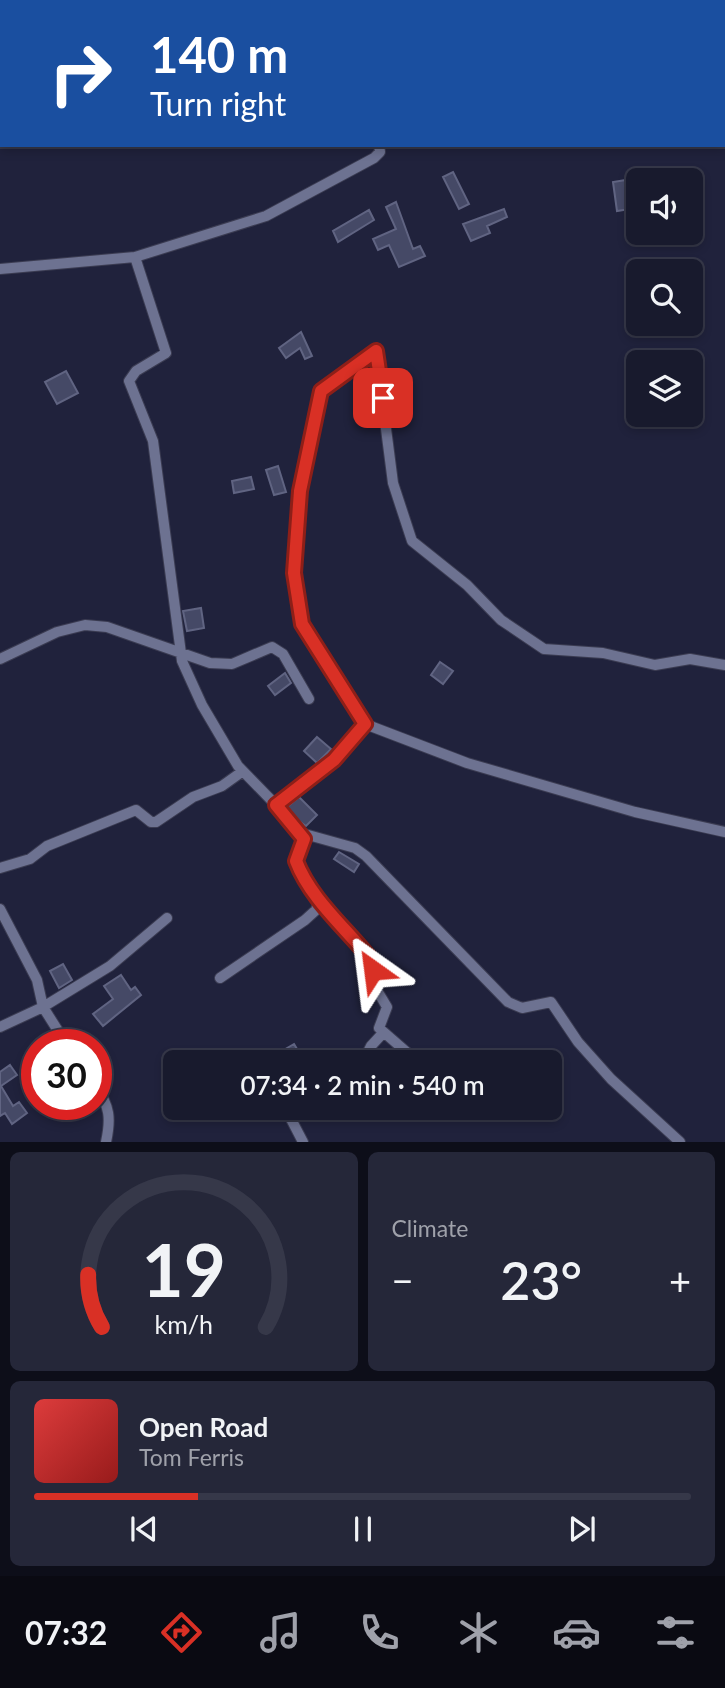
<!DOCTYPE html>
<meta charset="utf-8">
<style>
body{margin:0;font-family:Lato,sans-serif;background:#252739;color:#f1f3f6;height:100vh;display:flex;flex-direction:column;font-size:26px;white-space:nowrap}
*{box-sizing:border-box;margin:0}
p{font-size:23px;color:#9fa1aa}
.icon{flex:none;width:38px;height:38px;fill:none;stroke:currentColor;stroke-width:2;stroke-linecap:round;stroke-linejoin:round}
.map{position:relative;height:1142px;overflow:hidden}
.sheet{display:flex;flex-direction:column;gap:10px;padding:10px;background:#0d0e19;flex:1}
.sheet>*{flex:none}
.hud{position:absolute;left:0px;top:0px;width:726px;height:147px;box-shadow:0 4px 10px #0003,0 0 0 2px #363849;background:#1a4fa0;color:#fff;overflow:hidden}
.buttons{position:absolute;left:626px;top:168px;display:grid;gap:14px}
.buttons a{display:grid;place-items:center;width:77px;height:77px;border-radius:10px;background:#181a2d;box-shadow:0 4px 10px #0003,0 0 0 2px #363849;font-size:35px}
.speed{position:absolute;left:21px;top:1029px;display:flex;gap:14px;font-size:35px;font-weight:700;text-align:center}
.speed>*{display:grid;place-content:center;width:91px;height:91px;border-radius:50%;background:#181a2d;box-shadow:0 4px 10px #0003,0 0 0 2px #363849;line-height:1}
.speed .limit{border:10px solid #d22;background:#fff;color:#111}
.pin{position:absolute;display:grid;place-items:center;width:60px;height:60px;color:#fff;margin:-30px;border-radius:14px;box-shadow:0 4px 10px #0006}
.me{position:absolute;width:77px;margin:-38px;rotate:329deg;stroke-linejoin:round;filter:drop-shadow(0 0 5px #0008)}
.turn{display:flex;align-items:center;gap:24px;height:147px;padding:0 35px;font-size:32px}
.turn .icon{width:91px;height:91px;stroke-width:2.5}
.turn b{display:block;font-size:49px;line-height:60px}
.big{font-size:52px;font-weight:600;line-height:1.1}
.sheet .widget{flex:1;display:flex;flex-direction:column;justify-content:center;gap:10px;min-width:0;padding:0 24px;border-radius:10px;background:#252739}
.sheet .dial{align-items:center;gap:0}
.dial svg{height:182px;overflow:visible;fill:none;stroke:#363849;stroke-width:7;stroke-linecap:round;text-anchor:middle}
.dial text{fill:#f1f3f6;stroke:none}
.song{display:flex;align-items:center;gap:21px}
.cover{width:84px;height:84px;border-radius:10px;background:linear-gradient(135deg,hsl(0 70% 55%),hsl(0 70% 35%))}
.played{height:7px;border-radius:4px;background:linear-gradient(90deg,#d93025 25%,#363849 25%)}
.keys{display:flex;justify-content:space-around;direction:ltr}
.heat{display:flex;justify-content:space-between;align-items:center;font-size:38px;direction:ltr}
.sheet .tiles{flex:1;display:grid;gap:10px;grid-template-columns:1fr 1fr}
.widget:last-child{grid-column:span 2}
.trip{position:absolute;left:163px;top:1050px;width:399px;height:70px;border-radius:10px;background:#181a2d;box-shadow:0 4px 10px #0003,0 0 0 2px #363849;font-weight:600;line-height:70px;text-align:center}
.dock{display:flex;height:112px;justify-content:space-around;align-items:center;background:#0a0a12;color:#9fa1aa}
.dock .icon{width:49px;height:49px}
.dock .selected{color:#d93025}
.dock b{font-size:32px;color:#f1f3f6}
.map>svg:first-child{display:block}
.building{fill:#454966;stroke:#606482;stroke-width:2}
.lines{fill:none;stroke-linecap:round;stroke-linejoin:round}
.street-casing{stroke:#3b3c52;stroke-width:12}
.street{stroke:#6d7291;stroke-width:10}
.route-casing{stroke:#8d1f18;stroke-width:18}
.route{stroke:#d93025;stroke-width:12}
</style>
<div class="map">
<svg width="725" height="1142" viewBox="0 0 725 1142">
<rect width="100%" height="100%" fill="#20223c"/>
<!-- building -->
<path class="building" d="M453,172L469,204L459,209L443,177Z
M626,180L630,209L617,211L613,182Z
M396,202L413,249L420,246L425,256L399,267L389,245L378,250L373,239L396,229L386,207Z
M504,209L507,217L487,226L490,233L471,241L463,224Z
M369,210L374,220L338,242L333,231Z
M301,332L312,356L305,359L300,348L286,358L279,348Z
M66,371L78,393L57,404L45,382Z
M278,466L286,492L274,495L266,470Z
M251,477L254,489L234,493L232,481Z
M201,608L204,628L187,631L183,611Z
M440,662L453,671L443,684L431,675Z
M285,673L291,683L275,695L268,686Z
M317,737L331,749L317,763L304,751Z
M299,797L317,815L306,826L296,819L287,807Z
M339,852L359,864L354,872L334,859Z
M63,964L72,980L59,988L50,971Z
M121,975L131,990L135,987L141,995L103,1026L93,1014L113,999L104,986Z
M294,1044L300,1054L286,1062H263Z
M10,1065L17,1075L1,1086L13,1106L19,1102L27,1113L12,1124L5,1113L0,1116V1072Z"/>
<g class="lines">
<defs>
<path id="street" d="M632,0V2
M424,2L428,0
M724,20H725
M379,145L380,152L374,158L266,216L135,257L166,353L136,371L129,381L153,441L182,661L202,705L238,766L276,805L290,825L301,833L355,848L366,856L508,1002L522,1008L551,1002L578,1042L611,1079L680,1142
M0,269L135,257
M0,659L57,632L85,625L107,627L210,663L232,664L272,647L283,654L309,699
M725,665L690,659L655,665L603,653L544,649L501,620L467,585L412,541L393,483L376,351L321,391L300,491L294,573L302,624L365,724L467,763L635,812L725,832
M276,805L334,760L365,724
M301,833L304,846L296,861L319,900L372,962L375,987L387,1007L379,1028L418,1062
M0,868L30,859L47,846L136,810L151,822H156L193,797L222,786L243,771
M0,909L37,980L43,1007L0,1027
M220,978L305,920L316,910L319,900
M67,1045L43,1007L110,966L167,918
M363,1062L371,1046L383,1033
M96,1087C110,1106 111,1119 106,1142
M303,1142L291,1119L307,1108"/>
</defs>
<!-- street casing -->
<use href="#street" class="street-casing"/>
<!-- street -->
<use href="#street" class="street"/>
</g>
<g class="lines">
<defs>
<path id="route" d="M373,970L372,961C347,929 311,900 296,861L304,839L276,805L334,760L365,724L302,624L294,573L300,491L321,391L376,351L383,398"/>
</defs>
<!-- route casing -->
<use href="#route" class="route-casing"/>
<!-- route -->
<use href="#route" class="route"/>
</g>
</svg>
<div class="buttons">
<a><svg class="icon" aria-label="sound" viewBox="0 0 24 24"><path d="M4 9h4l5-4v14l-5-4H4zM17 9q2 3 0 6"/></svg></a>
<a><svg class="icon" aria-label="search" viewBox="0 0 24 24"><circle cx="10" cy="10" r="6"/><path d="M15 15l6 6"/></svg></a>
<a><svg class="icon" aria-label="layers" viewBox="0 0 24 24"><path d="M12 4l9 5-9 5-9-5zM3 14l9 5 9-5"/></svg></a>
</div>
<div class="speed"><div class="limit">30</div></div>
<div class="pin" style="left:383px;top:398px;background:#d93025"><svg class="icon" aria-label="arrive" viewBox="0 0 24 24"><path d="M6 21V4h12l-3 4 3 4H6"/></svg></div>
<svg class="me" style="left:373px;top:970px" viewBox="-20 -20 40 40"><path d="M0-17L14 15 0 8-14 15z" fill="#d93025" stroke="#fff" stroke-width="4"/></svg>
<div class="trip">07:34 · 2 min · 540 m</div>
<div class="hud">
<div class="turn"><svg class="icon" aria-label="right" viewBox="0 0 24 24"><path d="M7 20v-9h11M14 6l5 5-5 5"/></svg><div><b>140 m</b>Turn right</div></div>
</div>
</div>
<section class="sheet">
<div class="tiles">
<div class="widget dial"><svg viewBox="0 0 100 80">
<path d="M14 69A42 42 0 1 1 86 69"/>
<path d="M14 69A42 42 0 0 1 8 46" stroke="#d93025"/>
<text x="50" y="56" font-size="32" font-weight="700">19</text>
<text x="50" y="72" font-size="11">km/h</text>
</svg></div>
<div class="widget"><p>Climate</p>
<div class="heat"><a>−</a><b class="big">23°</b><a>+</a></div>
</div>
<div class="widget">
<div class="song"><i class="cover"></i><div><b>Open Road</b><p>Tom Ferris</p></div></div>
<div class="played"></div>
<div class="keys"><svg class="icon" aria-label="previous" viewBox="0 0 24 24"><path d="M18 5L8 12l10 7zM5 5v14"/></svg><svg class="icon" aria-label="pause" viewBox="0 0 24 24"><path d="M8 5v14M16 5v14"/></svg><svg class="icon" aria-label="next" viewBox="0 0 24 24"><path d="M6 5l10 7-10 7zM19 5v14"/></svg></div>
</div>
</div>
</section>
<nav class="dock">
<b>07:32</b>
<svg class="icon selected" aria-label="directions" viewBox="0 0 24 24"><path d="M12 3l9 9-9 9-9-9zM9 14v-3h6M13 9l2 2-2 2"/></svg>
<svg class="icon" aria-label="music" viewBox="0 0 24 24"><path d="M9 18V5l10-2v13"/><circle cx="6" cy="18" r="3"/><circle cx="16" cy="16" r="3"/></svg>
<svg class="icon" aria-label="phone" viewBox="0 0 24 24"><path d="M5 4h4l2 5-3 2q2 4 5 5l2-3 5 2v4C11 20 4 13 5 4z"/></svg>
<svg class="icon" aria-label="climate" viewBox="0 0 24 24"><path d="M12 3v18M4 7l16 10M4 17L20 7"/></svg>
<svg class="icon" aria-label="car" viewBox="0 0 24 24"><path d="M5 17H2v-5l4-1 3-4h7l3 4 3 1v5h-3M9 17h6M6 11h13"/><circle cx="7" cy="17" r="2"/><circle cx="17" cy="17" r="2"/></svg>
<svg class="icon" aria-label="filters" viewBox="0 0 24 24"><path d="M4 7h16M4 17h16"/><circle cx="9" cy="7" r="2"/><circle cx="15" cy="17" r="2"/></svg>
</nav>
